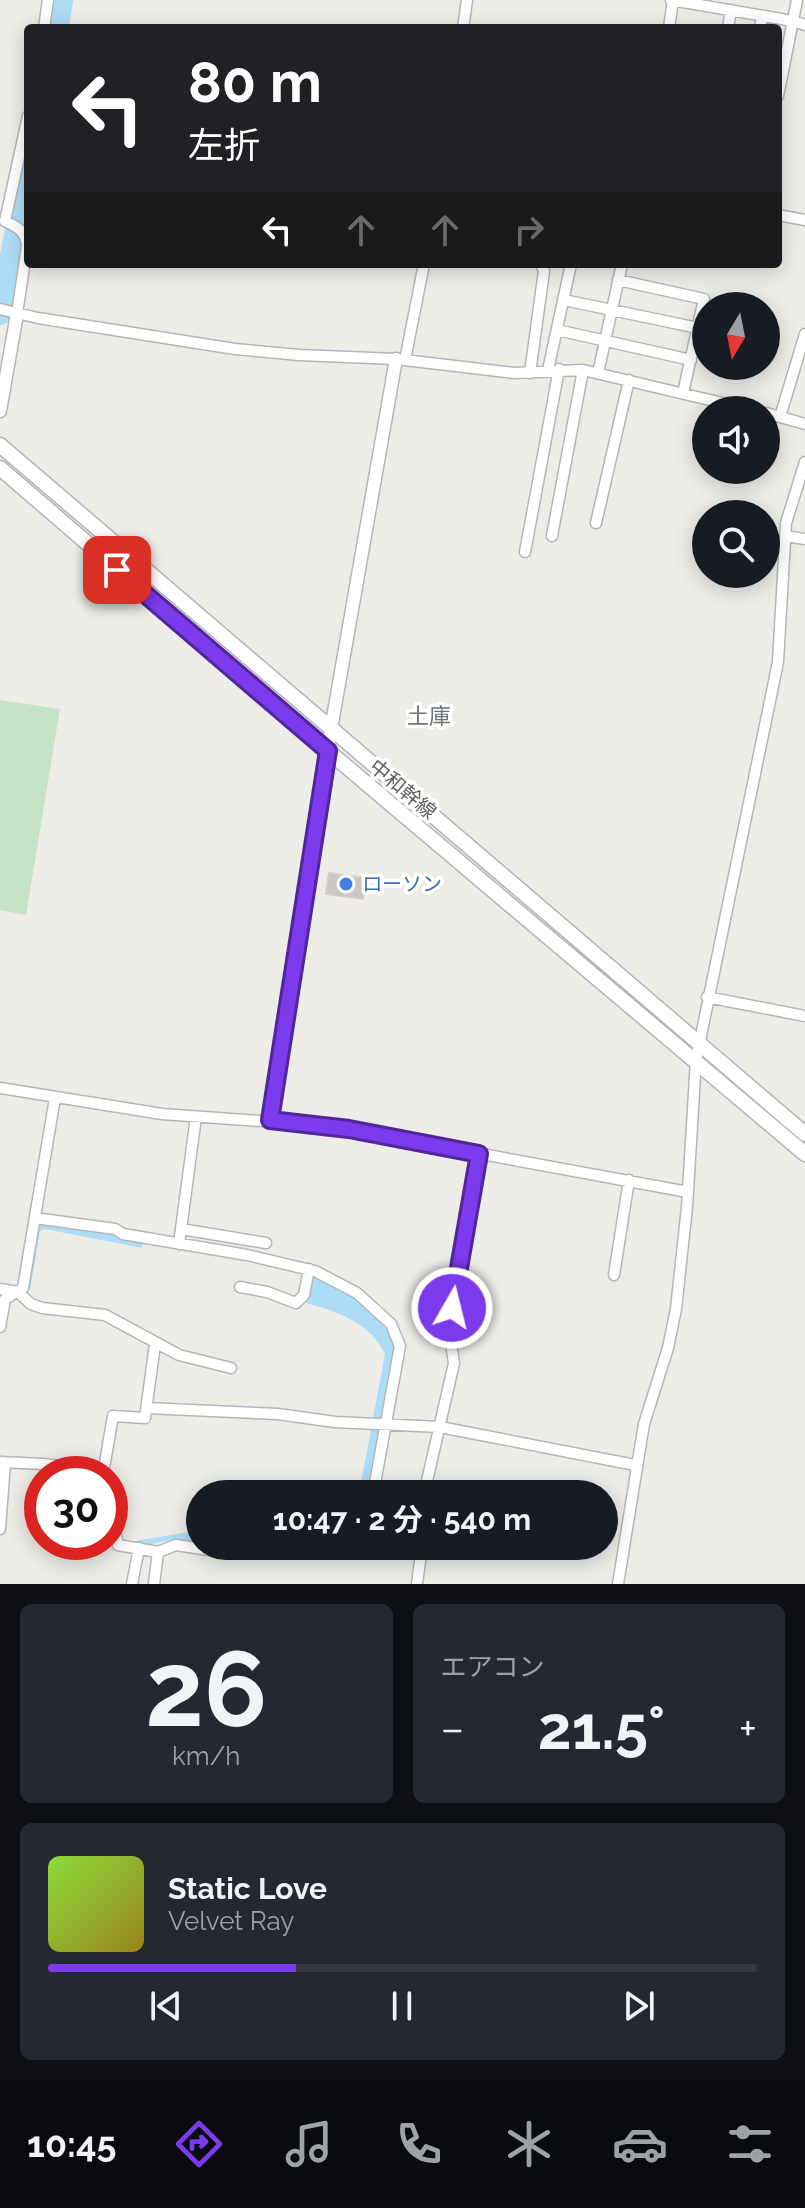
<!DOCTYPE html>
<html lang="ja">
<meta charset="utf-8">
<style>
body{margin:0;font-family:Raleway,"Noto Sans JP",sans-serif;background:#242831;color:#f1f3f6;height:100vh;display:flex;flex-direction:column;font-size:30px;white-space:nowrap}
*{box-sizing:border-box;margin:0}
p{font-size:26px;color:#9ea1a6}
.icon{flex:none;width:44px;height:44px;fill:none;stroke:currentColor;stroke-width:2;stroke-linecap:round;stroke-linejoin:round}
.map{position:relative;height:1584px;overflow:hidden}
.side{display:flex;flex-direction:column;gap:20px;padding:20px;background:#0d0f14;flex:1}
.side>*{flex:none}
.top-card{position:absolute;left:24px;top:24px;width:758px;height:244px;border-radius:8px;box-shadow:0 4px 20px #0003;background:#202124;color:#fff;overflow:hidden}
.needle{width:52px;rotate:190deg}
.buttons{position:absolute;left:692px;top:292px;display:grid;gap:16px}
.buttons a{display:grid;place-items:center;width:88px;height:88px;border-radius:50%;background:#171b24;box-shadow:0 4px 20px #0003;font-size:40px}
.speed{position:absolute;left:24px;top:1456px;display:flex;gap:16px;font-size:40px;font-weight:700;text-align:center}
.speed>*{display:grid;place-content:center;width:104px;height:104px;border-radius:50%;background:#171b24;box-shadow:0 4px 20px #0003;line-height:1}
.speed .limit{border:12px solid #d22;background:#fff;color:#111}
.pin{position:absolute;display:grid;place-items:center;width:68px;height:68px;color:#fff;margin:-34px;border-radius:16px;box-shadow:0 4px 12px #0006}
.me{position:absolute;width:88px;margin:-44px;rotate:8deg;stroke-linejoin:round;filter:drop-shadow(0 0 6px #0008)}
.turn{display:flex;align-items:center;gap:28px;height:168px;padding:0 32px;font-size:36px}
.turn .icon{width:104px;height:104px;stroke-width:2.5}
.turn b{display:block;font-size:56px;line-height:68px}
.lanes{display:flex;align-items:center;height:76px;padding:0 32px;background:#0003;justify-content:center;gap:40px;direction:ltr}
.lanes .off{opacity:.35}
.big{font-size:60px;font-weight:700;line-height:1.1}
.side .widget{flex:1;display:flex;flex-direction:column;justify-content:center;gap:12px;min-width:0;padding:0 28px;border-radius:12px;background:#242831}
.side .dial{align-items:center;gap:0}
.dial b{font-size:104px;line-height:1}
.song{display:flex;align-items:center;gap:24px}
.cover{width:96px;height:96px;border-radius:12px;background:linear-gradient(135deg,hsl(90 70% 55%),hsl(50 70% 35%))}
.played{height:8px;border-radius:4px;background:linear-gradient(90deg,#7c3aed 35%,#363941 35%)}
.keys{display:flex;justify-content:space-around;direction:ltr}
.heat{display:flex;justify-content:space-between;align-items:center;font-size:44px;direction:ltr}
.side .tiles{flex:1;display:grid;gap:20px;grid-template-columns:1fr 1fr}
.widget:last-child{grid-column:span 2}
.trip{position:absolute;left:186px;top:1480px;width:432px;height:80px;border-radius:40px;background:#171b24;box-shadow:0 4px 20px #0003;font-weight:700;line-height:80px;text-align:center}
.tabs{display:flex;height:128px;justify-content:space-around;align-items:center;background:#090b0e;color:#9ea1a6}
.tabs .icon{width:56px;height:56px}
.tabs .current{color:#7c3aed}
.tabs b{font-size:36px;color:#f1f3f6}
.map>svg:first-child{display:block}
.green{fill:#c7e3c5}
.water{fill:#addcf7}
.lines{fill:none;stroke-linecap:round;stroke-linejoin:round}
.river{stroke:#addcf7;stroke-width:22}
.building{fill:#cac7c2;stroke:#d2cdc5;stroke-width:2}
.minor-casing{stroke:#b3b6b9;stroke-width:13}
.tertiary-casing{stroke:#b3b6b9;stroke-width:15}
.secondary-casing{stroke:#b2b5b9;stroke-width:17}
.minor{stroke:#fff;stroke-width:10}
.tertiary{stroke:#fff;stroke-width:12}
.secondary{stroke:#fff;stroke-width:14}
.route-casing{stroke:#51269a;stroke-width:20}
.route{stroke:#7c3aed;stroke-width:14}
.shop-dot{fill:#3f7fe0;stroke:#fff;stroke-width:3}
.labels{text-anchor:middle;stroke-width:7;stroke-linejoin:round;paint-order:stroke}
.street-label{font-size:20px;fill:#5d6164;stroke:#fff}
.shop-label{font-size:20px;fill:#366cbe;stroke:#fff;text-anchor:start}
.neighbourhood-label{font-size:22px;fill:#6e7376;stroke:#fff}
</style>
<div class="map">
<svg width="805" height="1584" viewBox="0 0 805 1584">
<rect width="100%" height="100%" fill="#eeece6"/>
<!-- green -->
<path class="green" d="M0,700L60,709L26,915L0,910Z"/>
<!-- water -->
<path class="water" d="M47,1222L112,1232L144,1242L142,1248L45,1229L40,1231L30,1290L28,1285L38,1224Z
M313,1277L351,1291L359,1303L385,1322L395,1343V1353L367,1494H359L385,1354C371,1323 336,1311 306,1303L310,1281Z
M189,1532L200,1534V1543C189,1542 178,1538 167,1541C154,1543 148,1546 134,1544L135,1541Z"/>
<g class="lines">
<!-- river -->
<path class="river" d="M58,28L62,0
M0,314L28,165"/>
</g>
<!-- building -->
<path class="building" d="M329,873L366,878L363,899L326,894Z"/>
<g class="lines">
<defs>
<path id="minor" d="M671,0L793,21L805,25
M44,28L48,0
M463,28L467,0
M669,28L673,0
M728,28L731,10
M760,28L762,16
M778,96L797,0
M778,215L805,220
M618,280L704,299L683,393
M564,300L698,328
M0,309L38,318L235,349L299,355L396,359L514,373L583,370L752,410
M17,314L27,246C26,231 17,227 5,221L28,116
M557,330L691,360
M405,360L424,264
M548,370L571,264
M530,373L544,271L541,264
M598,373L622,264
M766,413L805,424
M780,417L805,334
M596,523L629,380
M552,536L583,370
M785,536L805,539
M525,552L559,369
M707,997L805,1016
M0,1088L162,1114L330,1126L688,1192
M35,1218L115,1229L123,1234L247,1255L315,1271L357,1293L391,1324L400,1346L373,1494
M181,1229L266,1243
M179,1244L196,1117
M614,1275L629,1180
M240,1287L267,1292L296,1303L304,1295L309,1269
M0,1289L18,1292L31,1304L42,1308L105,1315L179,1355L231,1368
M0,1327L5,1299L23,1288L55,1098
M147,1408L278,1414L335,1422L440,1427L635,1465
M0,1462L44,1464L103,1472
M103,1474L113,1416L145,1418L155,1344
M424,1494L454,1363L449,1331L454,1285L479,1154
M110,1506L118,1545L158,1552L176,1545L216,1551L245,1546
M0,1529L5,1462
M132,1584L139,1548
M154,1584L158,1552
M417,1584L422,1546
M618,1584L644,1424L668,1348L676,1309L687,1207L696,1060L778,662L786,523L805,462"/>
<path id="tertiary" d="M0,411L17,314
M270,1120L331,729L396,359"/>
<path id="secondary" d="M0,445L805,1134
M0,468L328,751L805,1154"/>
</defs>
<!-- minor casing -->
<use href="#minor" class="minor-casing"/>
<!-- tertiary casing -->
<use href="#tertiary" class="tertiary-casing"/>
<!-- secondary casing -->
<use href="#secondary" class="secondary-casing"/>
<!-- minor -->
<use href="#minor" class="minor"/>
<!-- tertiary -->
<use href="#tertiary" class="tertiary"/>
<!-- secondary -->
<use href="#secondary" class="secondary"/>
</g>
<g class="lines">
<defs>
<path id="route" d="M117,570L328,751L270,1120L349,1129L479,1154L452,1308"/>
</defs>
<!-- route casing -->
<use href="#route" class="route-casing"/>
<!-- route -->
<use href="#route" class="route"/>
</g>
<!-- markers -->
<circle class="shop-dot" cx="346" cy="884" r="8"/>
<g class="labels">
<!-- street labels -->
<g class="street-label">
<text transform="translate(403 789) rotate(40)" y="7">中和幹線</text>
</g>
<!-- shop labels -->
<g class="shop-label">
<text x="362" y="891">ローソン</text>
</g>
<!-- neighbourhood labels -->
<g class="neighbourhood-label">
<text x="429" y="724">土庫</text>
</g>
</g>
</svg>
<div class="buttons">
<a><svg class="needle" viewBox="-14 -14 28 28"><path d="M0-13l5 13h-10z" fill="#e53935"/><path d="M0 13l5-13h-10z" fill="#9ea1a6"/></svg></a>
<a><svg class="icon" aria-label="sound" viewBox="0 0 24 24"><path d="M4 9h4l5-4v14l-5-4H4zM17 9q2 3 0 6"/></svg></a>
<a><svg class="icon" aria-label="search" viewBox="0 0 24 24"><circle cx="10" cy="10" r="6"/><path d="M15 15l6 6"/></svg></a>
</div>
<div class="speed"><div class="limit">30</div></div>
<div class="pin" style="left:117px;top:570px;background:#d93025"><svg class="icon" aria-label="arrive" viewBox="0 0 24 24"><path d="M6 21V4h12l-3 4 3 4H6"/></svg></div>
<svg class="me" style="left:452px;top:1308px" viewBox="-20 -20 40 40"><circle r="17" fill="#7c3aed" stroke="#fff" stroke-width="3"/><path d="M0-11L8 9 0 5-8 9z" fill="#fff"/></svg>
<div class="trip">10:47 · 2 分 · 540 m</div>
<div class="top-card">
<div class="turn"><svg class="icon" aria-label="left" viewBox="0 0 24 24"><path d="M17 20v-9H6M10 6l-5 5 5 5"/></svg><div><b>80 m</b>左折</div></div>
<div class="lanes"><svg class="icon" aria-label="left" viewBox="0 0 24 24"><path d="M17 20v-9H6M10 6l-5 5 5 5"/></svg><svg class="icon off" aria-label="ahead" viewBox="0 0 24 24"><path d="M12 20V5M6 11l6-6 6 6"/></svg><svg class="icon off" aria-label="ahead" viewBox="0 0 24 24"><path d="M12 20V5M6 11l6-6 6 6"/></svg><svg class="icon off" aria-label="right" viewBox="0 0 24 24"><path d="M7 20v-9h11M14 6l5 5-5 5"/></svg></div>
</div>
</div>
<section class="side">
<div class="tiles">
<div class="widget dial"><b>26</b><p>km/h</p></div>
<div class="widget"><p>エアコン</p>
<div class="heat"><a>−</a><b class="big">21.5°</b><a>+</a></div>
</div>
<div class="widget">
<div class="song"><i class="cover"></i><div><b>Static Love</b><p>Velvet Ray</p></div></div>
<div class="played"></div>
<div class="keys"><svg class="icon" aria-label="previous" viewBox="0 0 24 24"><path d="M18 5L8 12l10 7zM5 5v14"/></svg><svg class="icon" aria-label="pause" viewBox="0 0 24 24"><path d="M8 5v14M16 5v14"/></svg><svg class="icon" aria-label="next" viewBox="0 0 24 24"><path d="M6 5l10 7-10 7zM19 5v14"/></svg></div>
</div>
</div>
</section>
<nav class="tabs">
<b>10:45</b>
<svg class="icon current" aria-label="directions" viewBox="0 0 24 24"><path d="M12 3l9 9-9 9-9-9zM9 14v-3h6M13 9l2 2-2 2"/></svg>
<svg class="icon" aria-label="music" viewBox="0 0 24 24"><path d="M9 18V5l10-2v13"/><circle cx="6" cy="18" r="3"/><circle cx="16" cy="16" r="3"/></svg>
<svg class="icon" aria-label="phone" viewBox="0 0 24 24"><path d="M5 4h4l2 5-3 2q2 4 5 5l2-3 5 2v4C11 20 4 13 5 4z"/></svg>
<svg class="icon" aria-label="climate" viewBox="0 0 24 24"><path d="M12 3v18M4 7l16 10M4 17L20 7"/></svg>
<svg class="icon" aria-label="car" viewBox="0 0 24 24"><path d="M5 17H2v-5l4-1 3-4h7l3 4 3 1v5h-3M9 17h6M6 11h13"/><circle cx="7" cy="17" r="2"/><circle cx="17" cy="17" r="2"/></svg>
<svg class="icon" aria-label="filters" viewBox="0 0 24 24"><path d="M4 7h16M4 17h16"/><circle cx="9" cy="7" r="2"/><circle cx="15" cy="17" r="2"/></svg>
</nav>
